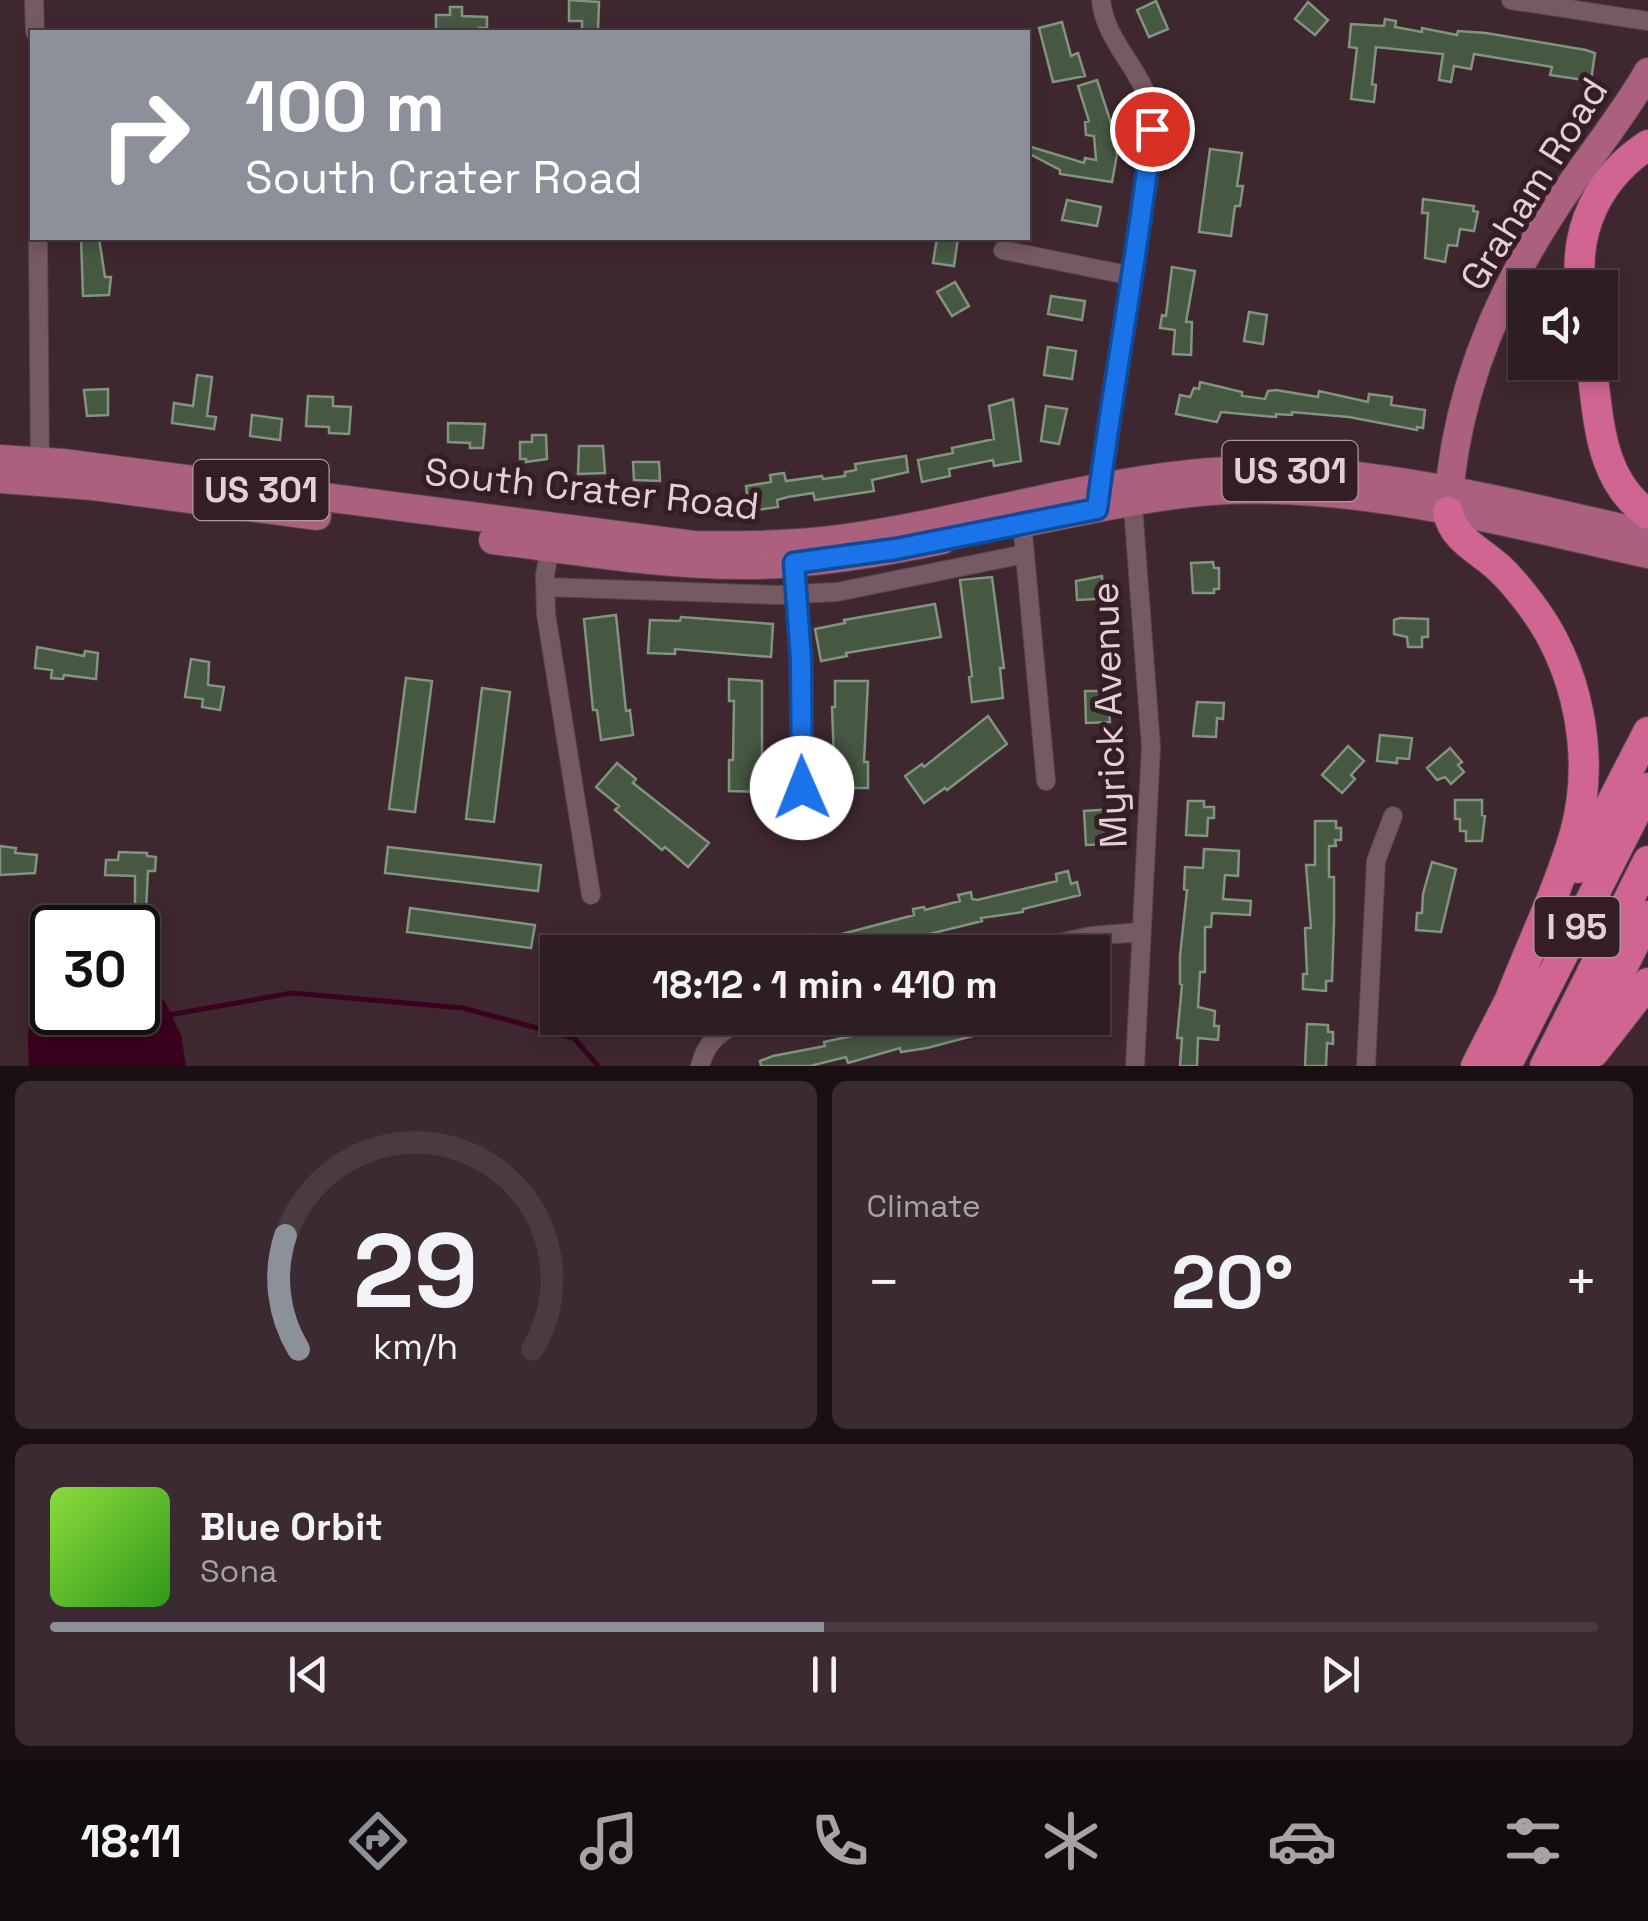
<!DOCTYPE html>
<meta charset="utf-8">
<style>
body{margin:0;font-family:"Space Grotesk",sans-serif;background:#3b2a31;color:#f1f3f6;height:100vh;display:flex;flex-direction:column;font-size:38px;white-space:nowrap}
*{box-sizing:border-box;margin:0}
p{font-size:32px;color:#a7a2a6}
.icon{flex:none;width:55px;height:55px;fill:none;stroke:currentColor;stroke-width:2;stroke-linecap:round;stroke-linejoin:round}
.map{position:relative;height:1066px;overflow:hidden}
.side{display:flex;flex-direction:column;gap:15px;padding:15px;background:#1a1014;flex:1}
.side>*{flex:none}
.banner{position:absolute;left:30px;top:30px;width:1000px;height:210px;border-radius:0px;box-shadow:0 5px 15px #0003,0 0 0 2px #4a3b41;background:#8c9099;color:#fff;overflow:hidden}
.buttons{position:absolute;left:1508px;top:270px;display:grid;gap:20px}
.buttons a{display:grid;place-items:center;width:110px;height:110px;border-radius:0px;background:#2f1d24;box-shadow:0 5px 15px #0003,0 0 0 2px #4a3b41;font-size:50px}
.speed{position:absolute;left:30px;top:905px;display:flex;gap:20px;font-size:50px;font-weight:700;text-align:center}
.speed>*{display:grid;place-content:center;width:130px;height:130px;border-radius:50%;background:#2f1d24;box-shadow:0 5px 15px #0003,0 0 0 2px #4a3b41;line-height:1}
.speed .limit{border:5px solid #111;border-radius:15px;background:#fff;color:#111}
.pin{position:absolute;display:grid;place-items:center;width:85px;height:85px;color:#fff;margin:-42px;border:5px solid #fff;border-radius:50%;box-shadow:0 2px 10px #0007}
.me{position:absolute;width:110px;margin:-55px;rotate:359deg;stroke-linejoin:round;filter:drop-shadow(0 0 8px #0008)}
.turn{display:flex;align-items:center;gap:35px;height:210px;padding:0 50px;font-size:45px}
.turn .icon{width:130px;height:130px;stroke-width:2.5}
.turn b{display:block;font-size:70px;line-height:85px}
.big{font-size:75px;font-weight:700;line-height:1.1}
.side .widget{flex:1;display:flex;flex-direction:column;justify-content:center;gap:15px;min-width:0;padding:0 35px;border-radius:15px;background:#3b2a31}
.side .dial{align-items:center;gap:0}
.dial svg{height:260px;overflow:visible;fill:none;stroke:#4a3b41;stroke-width:7;stroke-linecap:round;text-anchor:middle}
.dial text{fill:#f1f3f6;stroke:none}
.song{display:flex;align-items:center;gap:30px}
.cover{width:120px;height:120px;border-radius:15px;background:linear-gradient(135deg,hsl(90 70% 55%),hsl(110 70% 35%))}
.played{height:10px;border-radius:5px;background:linear-gradient(90deg,#8c9099 50%,#4a3b41 50%)}
.keys{display:flex;justify-content:space-around;direction:ltr}
.heat{display:flex;justify-content:space-between;align-items:center;font-size:55px;direction:ltr}
.side .tiles{flex:1;display:grid;gap:15px;grid-template-columns:1fr 1fr}
.widget:last-child{grid-column:span 2}
.trip{position:absolute;left:540px;top:935px;width:570px;height:100px;border-radius:0px;background:#2f1d24;box-shadow:0 5px 15px #0003,0 0 0 2px #4a3b41;font-weight:700;line-height:100px;text-align:center}
.dock{display:flex;height:160px;justify-content:space-around;align-items:center;background:#130c0e;color:#a7a2a6}
.dock .icon{width:70px;height:70px}
.dock .active{color:#8c9099}
.dock b{font-size:45px;color:#f1f3f6}
.map>svg:first-child{display:block}
.water{fill:#3b021f}
.lines{fill:none;stroke-linecap:round;stroke-linejoin:round}
.stream{stroke:#3b021f;stroke-width:5}
.building{fill:#465742;stroke:#81947d;stroke-width:2.5}
.street-casing{stroke:#5a454d;stroke-width:20}
.primary-casing{stroke:#5a454d;stroke-width:30}
.highway-casing{stroke:#5a454d;stroke-width:32}
.street{stroke:#755963;stroke-width:18}
.primary{stroke:#ac607f;stroke-width:28}
.highway{stroke:#d16592;stroke-width:30}
.route-casing{stroke:#114b97;stroke-width:25}
.route{stroke:#1a73e8;stroke-width:18}
.labels{text-anchor:middle;stroke-width:10;stroke-linejoin:round;paint-order:stroke}
.shield{fill:#351d26;stroke:#ad9aa1;stroke-width:2.5}
.shield-label{font-size:35px;font-weight:bold;fill:#e1d0d6}
.street-label{font-size:38px;fill:#e1d0d6;stroke:#351d26}
</style>
<div class="map">
<svg width="1648" height="1066" viewBox="0 0 1648 1066">
<rect width="100%" height="100%" fill="#3f2730"/>
<!-- water -->
<path class="water" d="M138,971L143,999L148,1002L164,1000L181,1035L186,1066H29C27,1036 26,996 52,977V1012H138Z"/>
<g class="lines">
<!-- stream -->
<path class="stream" d="M169,1015L292,993L463,1008L574,1038L598,1066"/>
</g>
<!-- building -->
<path class="building" d="M569,0L599,2L598,32H582V21H569Z
M1156,1L1168,29L1149,37L1137,10Z
M1308,2L1328,20L1315,35L1295,19Z
M450,7H462V16L487,17V28H479V32H436V15H450Z
M1385,19L1396,21L1395,27L1422,32V28L1457,35L1458,31L1486,33L1586,50L1595,53L1591,81L1550,75L1552,67L1474,54L1471,69L1454,66L1451,82L1439,80L1443,54L1376,47L1372,84L1376,85L1374,102L1351,99L1357,48L1349,47L1351,24L1384,26Z
M1062,22L1071,56L1078,53L1085,76L1053,82L1039,28Z
M1097,80L1111,123H1114L1117,155L1112,182L1060,174V170L1028,153V146L1084,163L1085,158L1096,160L1094,136L1086,135L1085,122L1089,121L1078,86Z
M1210,149L1242,153L1237,186H1243L1240,206H1235L1231,236L1199,232Z
M1423,199L1474,206L1473,211L1478,212L1474,231L1460,229L1457,246L1448,245L1445,262L1425,258L1428,213H1422Z
M1067,200L1101,207L1097,226L1062,220Z
M81,238H99L105,277H111L109,295L83,296Z
M937,238H958L954,266L933,263Z
M1172,267L1195,271L1186,322H1192L1191,355L1173,354L1175,330L1160,328L1162,315L1166,316Z
M955,282L969,306L952,316L937,292Z
M1051,296L1085,301L1082,320L1048,314Z
M1249,312L1267,315L1263,344L1244,341Z
M1048,347L1076,351L1072,379L1044,375Z
M197,375L212,377L207,416L216,417L214,429L172,423L174,403L193,406Z
M1200,382L1242,392V396L1265,399L1268,391L1276,390L1318,397L1319,391L1368,402L1369,394L1392,397L1391,405L1425,410L1423,428L1417,427V430L1349,417L1292,412V415L1276,414V417L1221,412L1217,422L1176,414L1180,395L1190,397L1194,388L1199,389Z
M108,389V415L87,416L84,390Z
M308,396L333,397V406L351,407L349,434L329,433V427L306,426Z
M1013,399L1021,461L994,466L993,460L949,469L950,476L922,482L918,460L953,453L952,448L994,439L989,406Z
M1046,406L1067,409L1059,444L1041,441Z
M252,415L282,419L280,440L250,436Z
M448,423L485,424L483,448H470V443L448,442Z
M532,435H546L547,459L526,462V459H520V442H532Z
M579,446H603L605,473L578,474Z
M906,456L908,472L872,480L874,491L815,500L813,493L788,497L777,500L778,507L749,511L746,486L771,482L770,475L784,473L786,481L822,476L823,479L845,476V472L856,470L855,464Z
M633,462H659L660,481L634,480Z
M1213,562L1214,568H1219V589H1214V593H1193L1191,563Z
M1102,576L1103,586H1112L1113,598L1077,600L1076,581Z
M992,577L1004,668H1000L1003,698L972,702L969,677L972,676L960,580Z
M935,604L941,637L846,653L847,656L821,661L815,629L845,623L844,620Z
M616,615L626,711L630,710L633,735L601,740L597,710H593L584,619Z
M681,617L773,624L771,657L675,649V654L648,653L650,620L680,621Z
M1400,618L1428,619V637H1422V647H1408L1407,637L1394,634V620Z
M37,647L84,656L85,651L98,653L96,679L64,675L63,679L51,678L52,670L35,668Z
M191,659L209,662L208,685L224,687L220,710L202,707L203,699L185,697Z
M406,678L432,681L415,812L389,809Z
M729,679L762,681V792L729,791V760H733L734,701H729Z
M835,681H868L864,762H868V788H835L832,707H835Z
M482,688L510,692L494,822L466,819Z
M1085,691H1107L1110,722L1086,723Z
M1197,702L1224,703L1223,719L1217,718L1216,737L1193,736Z
M988,716L1007,744L947,790L945,788L924,803L905,776L922,764L924,767Z
M1380,735L1412,738L1409,759L1397,758V763L1377,761Z
M1348,746L1364,761L1351,775L1355,779L1342,793L1322,775Z
M1450,748L1462,762L1458,765L1464,772L1451,784L1445,777L1437,780L1427,768Z
M617,763L636,779L633,783L709,843L688,867L665,847L662,850L615,810L619,806L596,787Z
M825,791L829,806L814,810L816,821L798,826L787,798L793,796L803,800Z
M1455,800H1482V815L1485,816L1482,841H1466V831H1460V819H1455Z
M1188,801H1204V807H1214V818H1208L1207,836L1186,835Z
M1114,809L1113,844L1086,845L1084,811Z
M1315,821H1336V828H1341V840H1335L1336,846H1329V877H1334V922L1332,981H1326V991L1303,989V974H1307L1305,928H1311L1306,865H1315Z
M0,846L16,848L15,853L37,855L35,873L0,875Z
M388,847L541,865L538,891L385,873Z
M1204,849L1239,851L1238,876L1225,875L1223,899L1251,901L1250,915L1212,913L1211,927H1205V972H1200L1198,1007L1215,1011L1214,1026H1219L1218,1040L1198,1038L1197,1066H1180L1182,1038H1177L1182,985L1180,984V956L1187,890L1184,889L1185,867L1203,868Z
M119,852L147,853V856L156,857L155,871H148L146,910L135,909V876L105,875L106,860H118Z
M1432,862L1456,869L1441,932L1416,930L1417,913H1422L1423,894Z
M1068,871L1071,884L1077,882L1080,895L1023,909V912L981,918L982,921L856,952H796L793,939L811,934L812,938L822,935L823,939L914,915L913,909L924,907L925,910L960,901L958,895L971,892L972,899L977,900L1057,881L1056,874Z
M410,908L535,925L531,948L407,932Z
M920,1018H1010L1011,1021L983,1029L984,1033L927,1048L901,1052L900,1048L848,1063L846,1057L810,1066H761L760,1061L773,1056L825,1046L824,1042L921,1021Z
M1307,1024L1328,1025V1032H1333V1044L1327,1043L1326,1066H1305Z"/>
<g class="lines">
<defs>
<path id="street" d="M34,0L35,32
M1511,0L1648,21
M38,238L40,470
M1003,250L1132,276
M1099,493C1109,411 1123,331 1137,249C1143,209 1157,151 1151,111C1144,70 1105,43 1101,0
M1132,493L1151,747L1135,1066
M1022,523L1046,781
M550,547L545,575L546,614L591,895
M793,554L801,659L802,788
M545,587L777,595L837,592L1025,554
M1017,952L1091,936L1141,932
M700,1066C709,1032 731,1025 762,1018
M1366,1066L1376,861L1393,816"/>
<path id="primary" d="M0,459L63,463L694,545C745,546 796,545 846,538C962,522 1074,486 1190,474C1344,457 1499,501 1648,534
M0,479L93,486L317,516
M1448,509C1454,400 1494,301 1553,211C1583,164 1620,121 1648,72
M1023,523C1085,511 1148,496 1211,491C1358,481 1506,523 1648,554
M493,540C579,551 666,566 752,565C816,564 880,553 942,540"/>
<path id="highway" d="M1581,288C1573,229 1599,177 1648,145
M1591,362C1599,417 1598,479 1648,514
M1448,512C1453,539 1478,549 1498,567C1509,577 1519,589 1528,601C1578,665 1596,755 1575,833C1559,888 1532,943 1511,997
M1578,868L1648,732
M1594,1052L1648,983
M1476,1066L1520,980
M1506,1066L1648,788
M1545,1066L1648,861
M1573,1066L1648,916"/>
</defs>
<!-- street casing -->
<use href="#street" class="street-casing"/>
<!-- primary casing -->
<use href="#primary" class="primary-casing"/>
<!-- highway casing -->
<use href="#highway" class="highway-casing"/>
<!-- street -->
<use href="#street" class="street"/>
<!-- primary -->
<use href="#primary" class="primary"/>
<!-- highway -->
<use href="#highway" class="highway"/>
</g>
<g class="lines">
<defs>
<path id="route" d="M802,788L801,659L794,563L896,549L1097,509C1113,382 1138,256 1152,129"/>
</defs>
<!-- route casing -->
<use href="#route" class="route-casing"/>
<!-- route -->
<use href="#route" class="route"/>
</g>
<g class="labels">
<!-- shield labels -->
<g class="shield">
<rect x="1222.5" y="441" width="135" height="60" rx="8"/>
<rect x="193.5" y="460" width="135" height="60" rx="8"/>
<rect x="1534.5" y="897" width="85" height="60" rx="8"/>
</g>
<g class="shield-label">
<text x="1290" y="483">US 301</text>
<text x="261" y="502">US 301</text>
<text x="1577" y="939">I 95</text>
</g>
<!-- street labels -->
<g class="street-label">
<text transform="translate(1534 184) rotate(-58)" y="13">Graham Road</text>
<text transform="translate(592 489) rotate(6)" y="13">South Crater Road</text>
<text transform="translate(1109 715) rotate(-92)" y="13">Myrick Avenue</text>
</g>
</g>
</svg>
<div class="buttons">
<a><svg class="icon" aria-label="sound" viewBox="0 0 24 24"><path d="M4 9h4l5-4v14l-5-4H4zM17 9q2 3 0 6"/></svg></a>
</div>
<div class="speed"><div class="limit">30</div></div>
<div class="pin" style="left:1152px;top:129px;background:#d93025"><svg class="icon" aria-label="arrive" viewBox="0 0 24 24"><path d="M6 21V4h12l-3 4 3 4H6"/></svg></div>
<svg class="me" style="left:802px;top:788px" viewBox="-20 -20 40 40"><circle r="19" fill="#fff"/><path d="M0-13L10 11 0 6-10 11z" fill="#1a73e8"/></svg>
<div class="trip">18:12 · 1 min · 410 m</div>
<div class="banner">
<div class="turn"><svg class="icon" aria-label="right" viewBox="0 0 24 24"><path d="M7 20v-9h11M14 6l5 5-5 5"/></svg><div><b>100 m</b>South Crater Road</div></div>
</div>
</div>
<section class="side">
<div class="tiles">
<div class="widget dial"><svg viewBox="0 0 100 80">
<path d="M14 69A42 42 0 1 1 86 69"/>
<path d="M14 69A42 42 0 0 1 10 34" stroke="#8c9099"/>
<text x="50" y="56" font-size="32" font-weight="700">29</text>
<text x="50" y="72" font-size="11">km/h</text>
</svg></div>
<div class="widget"><p>Climate</p>
<div class="heat"><a>−</a><b class="big">20°</b><a>+</a></div>
</div>
<div class="widget">
<div class="song"><i class="cover"></i><div><b>Blue Orbit</b><p>Sona</p></div></div>
<div class="played"></div>
<div class="keys"><svg class="icon" aria-label="previous" viewBox="0 0 24 24"><path d="M18 5L8 12l10 7zM5 5v14"/></svg><svg class="icon" aria-label="pause" viewBox="0 0 24 24"><path d="M8 5v14M16 5v14"/></svg><svg class="icon" aria-label="next" viewBox="0 0 24 24"><path d="M6 5l10 7-10 7zM19 5v14"/></svg></div>
</div>
</div>
</section>
<nav class="dock">
<b>18:11</b>
<svg class="icon active" aria-label="directions" viewBox="0 0 24 24"><path d="M12 3l9 9-9 9-9-9zM9 14v-3h6M13 9l2 2-2 2"/></svg>
<svg class="icon" aria-label="music" viewBox="0 0 24 24"><path d="M9 18V5l10-2v13"/><circle cx="6" cy="18" r="3"/><circle cx="16" cy="16" r="3"/></svg>
<svg class="icon" aria-label="phone" viewBox="0 0 24 24"><path d="M5 4h4l2 5-3 2q2 4 5 5l2-3 5 2v4C11 20 4 13 5 4z"/></svg>
<svg class="icon" aria-label="climate" viewBox="0 0 24 24"><path d="M12 3v18M4 7l16 10M4 17L20 7"/></svg>
<svg class="icon" aria-label="car" viewBox="0 0 24 24"><path d="M5 17H2v-5l4-1 3-4h7l3 4 3 1v5h-3M9 17h6M6 11h13"/><circle cx="7" cy="17" r="2"/><circle cx="17" cy="17" r="2"/></svg>
<svg class="icon" aria-label="filters" viewBox="0 0 24 24"><path d="M4 7h16M4 17h16"/><circle cx="9" cy="7" r="2"/><circle cx="15" cy="17" r="2"/></svg>
</nav>
